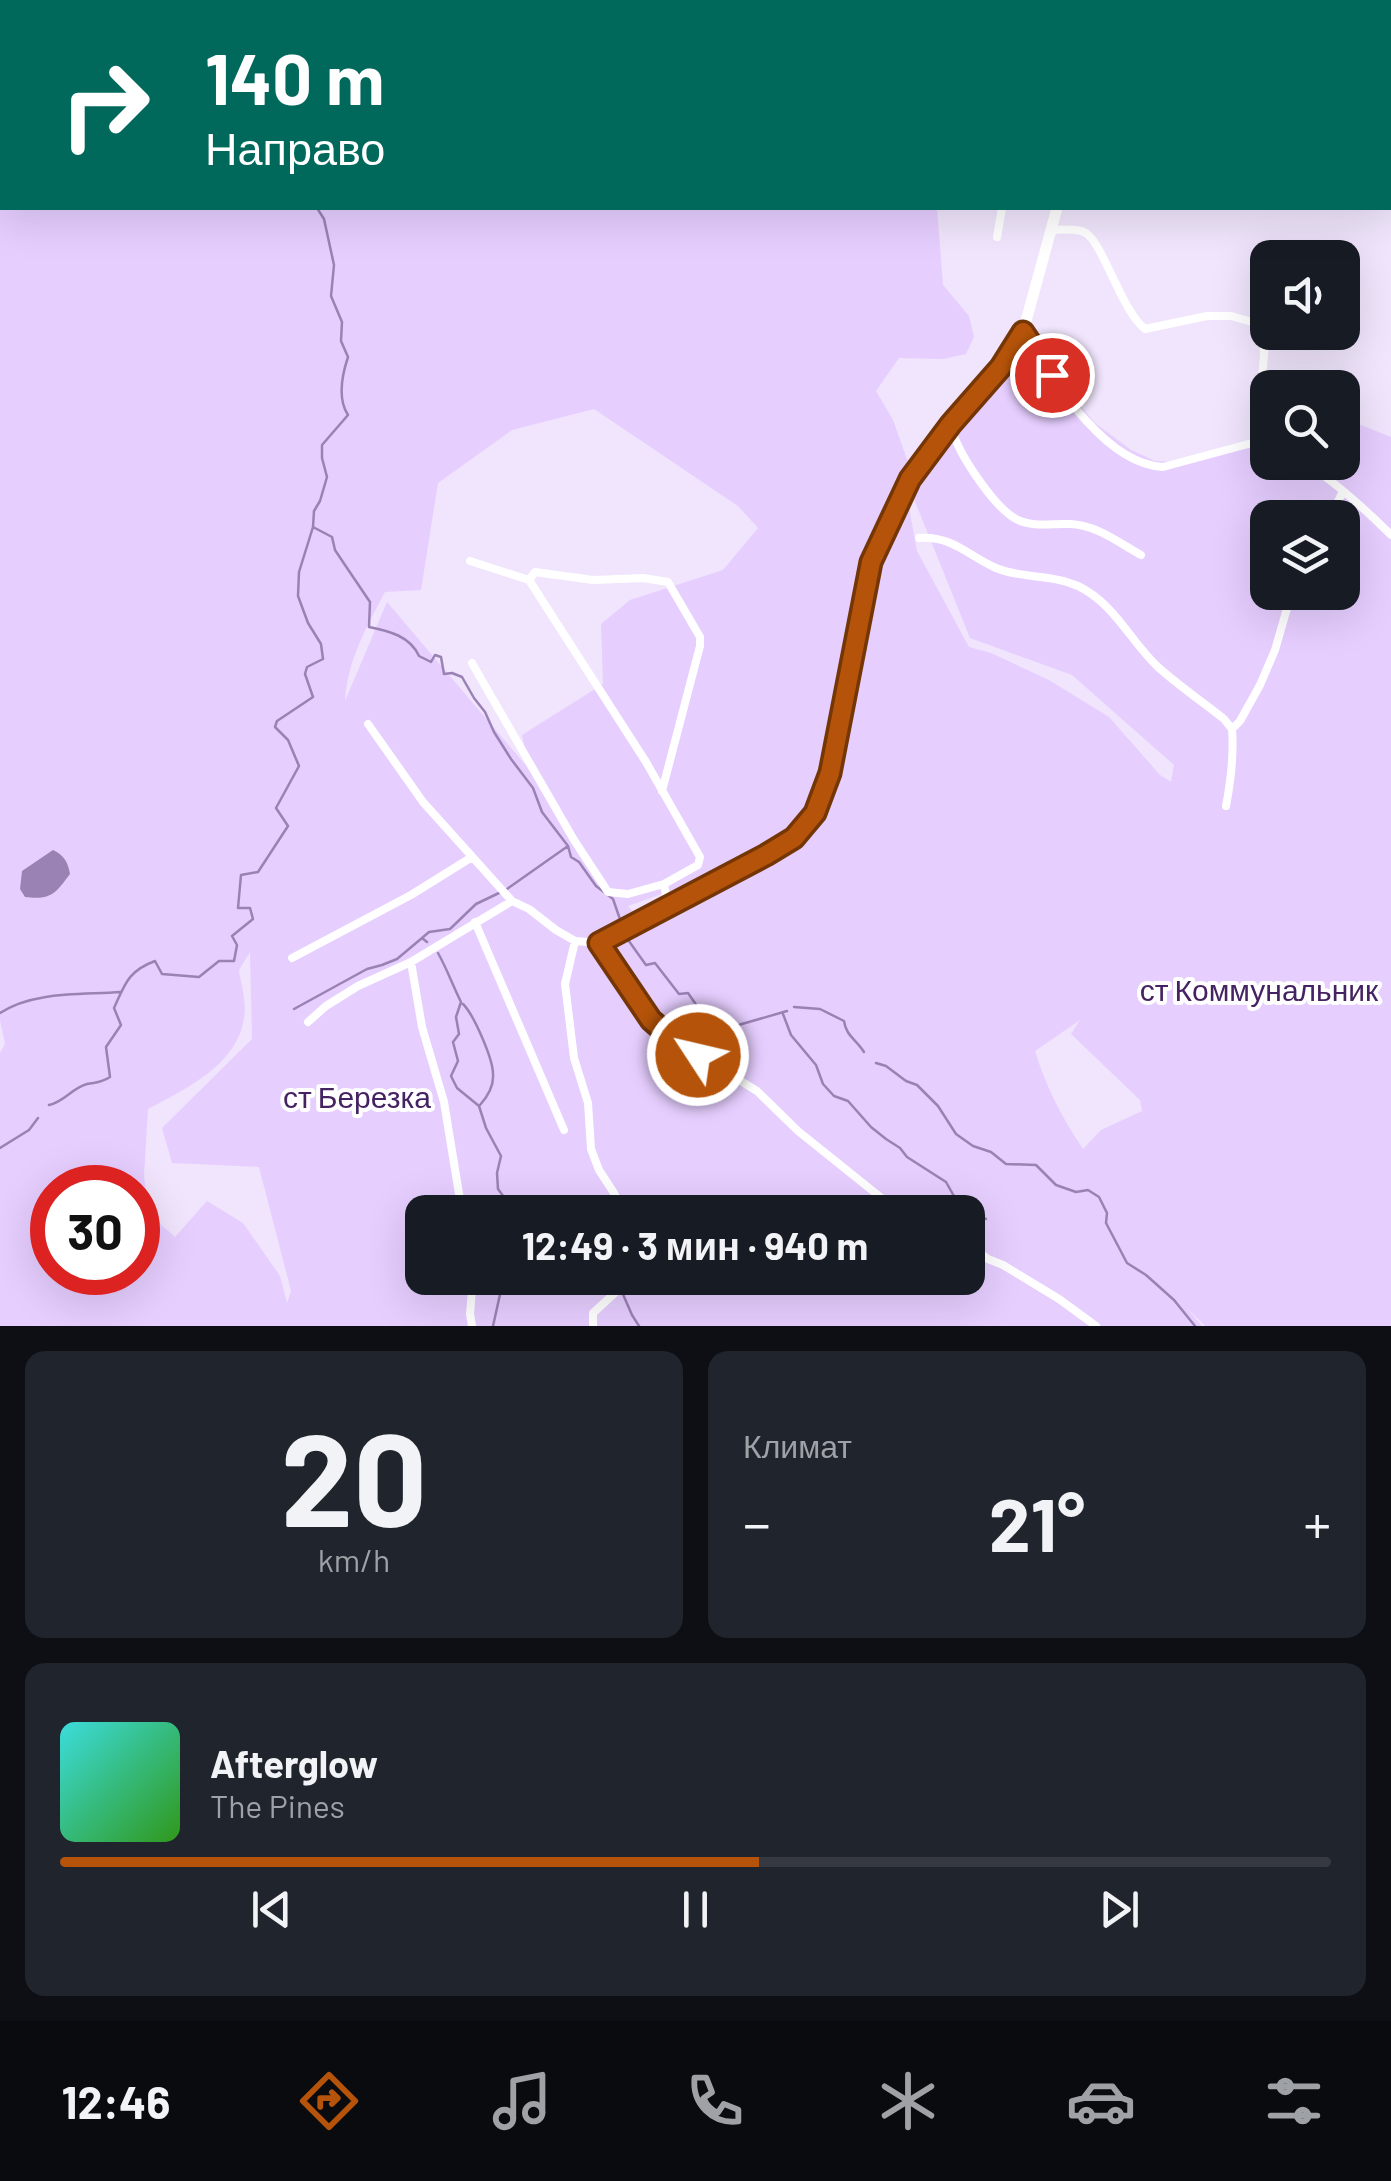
<!DOCTYPE html>
<html lang="ru">
<meta charset="utf-8">
<style>
body{margin:0;font-family:Barlow,sans-serif;background:#20242c;color:#f1f3f6;height:100vh;display:flex;flex-direction:column;font-size:38px;white-space:nowrap}
*{box-sizing:border-box;margin:0}
p{font-size:32px;color:#9ea1a6}
.icon{flex:none;width:55px;height:55px;fill:none;stroke:currentColor;stroke-width:2;stroke-linecap:round;stroke-linejoin:round}
.map{position:relative;height:1326px;overflow:hidden}
.sheet{display:flex;flex-direction:column;gap:25px;padding:25px;background:#0d0f14;flex:1}
.sheet>*{flex:none}
.hud{position:absolute;left:0px;top:0px;width:1392px;height:210px;box-shadow:0 10px 40px #0002;background:#00695c;color:#fff;overflow:hidden}
.buttons{position:absolute;left:1250px;top:240px;display:grid;gap:20px}
.buttons a{display:grid;place-items:center;width:110px;height:110px;border-radius:20px;background:#171b24;box-shadow:0 10px 40px #0002;font-size:50px}
.speed{position:absolute;left:30px;top:1165px;display:flex;gap:20px;font-size:50px;font-weight:700;text-align:center}
.speed>*{display:grid;place-content:center;width:130px;height:130px;border-radius:50%;background:#171b24;box-shadow:0 10px 40px #0002;line-height:1}
.speed .limit{border:15px solid #d22;background:#fff;color:#111}
.pin{position:absolute;display:grid;place-items:center;width:85px;height:85px;color:#fff;margin:-42px;border:5px solid #fff;border-radius:50%;box-shadow:0 2px 10px #0007}
.me{position:absolute;width:110px;margin:-55px;rotate:305deg;stroke-linejoin:round;filter:drop-shadow(0 0 8px #0008)}
.turn{display:flex;align-items:center;gap:35px;height:210px;padding:0 40px;font-size:45px}
.turn .icon{width:130px;height:130px;stroke-width:2.5}
.turn b{display:block;font-size:70px;line-height:85px}
.big{font-size:75px;font-weight:700;line-height:1.1}
.sheet .card{flex:1;display:flex;flex-direction:column;justify-content:center;gap:15px;min-width:0;padding:0 35px;border-radius:20px;background:#20242c}
.sheet .dial{align-items:center;gap:0}
.dial b{font-size:130px;line-height:1}
.song{display:flex;align-items:center;gap:30px}
.cover{width:120px;height:120px;border-radius:15px;background:linear-gradient(135deg,hsl(180 70% 55%),hsl(110 70% 35%))}
.played{height:10px;border-radius:5px;background:linear-gradient(90deg,#b45309 55%,#363941 55%)}
.keys{display:flex;justify-content:space-around;direction:ltr}
.heat{display:flex;justify-content:space-between;align-items:center;font-size:55px;direction:ltr}
.sheet .tiles{flex:1;display:grid;gap:25px;grid-template-columns:1fr 1fr}
.card:last-child{grid-column:span 2}
.trip{position:absolute;left:405px;top:1195px;width:580px;height:100px;border-radius:20px;background:#171b24;box-shadow:0 10px 40px #0002;font-weight:700;line-height:100px;text-align:center}
.dock{display:flex;height:160px;justify-content:space-around;align-items:center;background:#090b0e;color:#9ea1a6}
.dock .icon{width:70px;height:70px}
.dock .active{color:#b45309}
.dock b{font-size:45px;color:#f1f3f6}
.map>svg:first-child{display:block}
.green{fill:#e6ceff;fill-rule:evenodd}
.water{fill:#9b82b5}
.lines{fill:none;stroke-linecap:round;stroke-linejoin:round}
.stream{stroke:#9b82b5;stroke-width:2.5}
.street{stroke:#fff;stroke-width:8}
.secondary{stroke:#fff;stroke-width:11}
.route-casing{stroke:#753606;stroke-width:25}
.route{stroke:#b45309;stroke-width:18}
.labels{text-anchor:middle;stroke-width:8;stroke-linejoin:round;paint-order:stroke}
.park-label{font-size:30px;fill:#452261;stroke:#fff}
</style>
<div class="map">
<svg width="1391" height="1326" viewBox="0 0 1391 1326">
<rect width="100%" height="100%" fill="#f0e5fc"/>
<!-- green -->
<path class="green" d="M0,0H948V2H2V208H937L943,285L969,316L974,337L966,354L943,359L899,358L876,391L893,420L908,462L909,507L917,551L969,647L991,653L1049,680L1109,717L1160,775L1171,782L1174,765L1072,675L970,638L914,499L927,465L965,417L1005,372L1023,346L1060,382L1095,423L1131,450L1155,461L1172,462L1267,439L1268,462H1342L1343,425L1351,421L1391,437V1326H1205L1186,1307L1202,1326H0V1053L5,1044L0,1020ZM594,409L738,506L758,528L723,570L630,600L601,624L603,684L522,735L529,769L387,602L345,701C347,661 367,626 385,592L421,590L438,483L512,430ZM1268,518H1342V592H1268ZM692,883L699,887L640,920L628,906ZM250,952L252,1039L162,1128L172,1163L259,1167L291,1291L287,1303L280,1276L243,1223L207,1201L175,1237L149,1214L144,1176L148,1109C186,1089 237,1065 244,1018C247,1003 241,984 239,970ZM1080,1020L1071,1034L1140,1100L1142,1111L1101,1130L1083,1149C1062,1118 1046,1087 1035,1051ZM52,1188H138V1272H52ZM422,1212H968V1278H422Z"/>
<!-- water -->
<path class="water" d="M53,850C64,855 68,862 70,874C55,894 51,900 25,897L20,889L22,871Z"/>
<g class="lines">
<!-- stream -->
<path class="stream" d="M260,2L261,0
M313,527L332,537L335,550L345,565L370,602L369,627C389,631 410,636 419,656L431,662L435,655L441,657L444,674L452,673L462,677L474,698L485,712L494,732L511,759L533,788L542,812L568,846L571,857L579,862L596,886L613,899L622,925
M507,889L568,846
M626,937L646,965L655,963L679,994L688,993L706,1019C716,1012 726,1018 735,1026L787,1011
M427,942L422,938L429,932L450,929L476,904L499,893
M438,953C447,969 453,986 461,1002L456,1017L459,1034L453,1042L458,1061L451,1076L457,1088L479,1106L486,1128L501,1156L497,1173L498,1189L515,1212
M463,1004C474,1015 493,1059 493,1074C494,1086 488,1096 480,1105
M794,1007L820,1009L844,1021C846,1036 856,1039 864,1052
M294,1009L367,969L382,965L397,959L422,938
M0,1013C33,991 82,995 120,992
M783,1014L791,1035L816,1065L823,1084L834,1096L848,1101L871,1127L886,1139L900,1148L907,1157L946,1182L959,1205L966,1211L986,1219
M876,1063L886,1066L906,1081L917,1085L938,1106L956,1134L973,1146L991,1152L1006,1164L1036,1165L1056,1185L1076,1192L1088,1190L1099,1197L1107,1213L1106,1223L1127,1263L1146,1275L1174,1300L1195,1326
M49,1105C64,1102 72,1088 87,1084C97,1082 101,1083 110,1077L106,1047L121,1025L114,1008C125,984 128,971 155,961L162,974L199,977L219,961H234L237,945L232,936L253,919L250,908H238L241,875L258,872L288,826L276,808L299,766L288,740L275,727L277,721L313,697L305,674L307,667L323,659L321,644L308,623L298,596L299,572L313,527L314,511L320,501L327,477L322,458V445L348,415C337,398 342,375 348,357L341,341L342,322L331,296L334,265L324,219L317,208
M0,1148L29,1130L38,1118
M612,1278L615,1282
M622,1292L632,1315L639,1326
M493,1326L501,1290L513,1281L515,1278"/>
<!-- street -->
<path class="street" d="M1006,2L1007,0
M1249,2V0
M1305,2L1315,0
M1372,2L1380,0
M1390,75L1391,78
M1051,230C1062,230 1074,228 1084,232C1102,239 1121,311 1145,329L1207,316H1231L1256,323C1273,348 1257,381 1260,410C1261,420 1265,431 1267,442
M997,237L1002,208
M951,424C954,449 994,507 1016,519C1033,528 1052,523 1070,524C1097,525 1119,543 1141,555
M1304,462C1337,483 1364,508 1391,535
M1330,518L1343,491
M919,538C953,536 967,555 996,568C1022,579 1052,574 1078,586C1114,603 1131,642 1158,667C1179,686 1203,702 1224,719L1232,729
M470,561L529,580L646,762L700,857L698,865L664,884L668,908
M529,580L535,572L593,580L643,578L668,582L700,637V646L662,791
M472,663L574,840L608,892L628,894L664,884
M368,724L423,802L512,901L529,909L556,930L575,941L599,943L640,923L794,838L815,813L830,773L871,562L910,479L951,424L1001,367L1023,332C1052,377 1103,464 1163,467L1252,443L1268,442
M1226,806C1231,780 1234,755 1232,729L1240,721L1260,685L1275,650L1288,605L1287,592
M475,922L564,1130
M575,941L565,984L574,1058L588,1103L591,1149L599,1170L614,1193L623,1212
M599,943L651,1020L674,1040L757,1091L798,1131L899,1212
M292,958L411,895L472,857
M411,962L422,1027L444,1102L462,1212
M308,1022L326,1006L358,986L411,962L512,901
M968,1250H976L988,1259L1003,1265L1059,1299L1096,1326
M472,1326L470,1314L473,1278
M593,1326V1313L617,1291L627,1278"/>
<!-- secondary -->
<path class="secondary" d="M1093,2V0
M1023,332L1057,208"/>
</g>
<g class="lines">
<defs>
<path id="route" d="M698,1055L674,1040L651,1020L599,943L766,855L794,838L815,813L830,773L871,562L910,479L951,424L1001,367L1023,332L1052,375"/>
</defs>
<!-- route casing -->
<use href="#route" class="route-casing"/>
<!-- route -->
<use href="#route" class="route"/>
</g>
<g class="labels">
<!-- park labels -->
<g class="park-label">
<text x="1259" y="1001">ст Коммунальник</text>
<text x="357" y="1108">ст Березка</text>
</g>
</g>
</svg>
<div class="buttons">
<a><svg class="icon" aria-label="sound" viewBox="0 0 24 24"><path d="M4 9h4l5-4v14l-5-4H4zM17 9q2 3 0 6"/></svg></a>
<a><svg class="icon" aria-label="search" viewBox="0 0 24 24"><circle cx="10" cy="10" r="6"/><path d="M15 15l6 6"/></svg></a>
<a><svg class="icon" aria-label="layers" viewBox="0 0 24 24"><path d="M12 4l9 5-9 5-9-5zM3 14l9 5 9-5"/></svg></a>
</div>
<div class="speed"><div class="limit">30</div></div>
<div class="pin" style="left:1052px;top:375px;background:#d93025"><svg class="icon" aria-label="arrive" viewBox="0 0 24 24"><path d="M6 21V4h12l-3 4 3 4H6"/></svg></div>
<svg class="me" style="left:698px;top:1055px" viewBox="-20 -20 40 40"><circle r="17" fill="#b45309" stroke="#fff" stroke-width="3"/><path d="M0-11L8 9 0 5-8 9z" fill="#fff"/></svg>
<div class="trip">12:49 · 3 мин · 940 m</div>
<div class="hud">
<div class="turn"><svg class="icon" aria-label="right" viewBox="0 0 24 24"><path d="M7 20v-9h11M14 6l5 5-5 5"/></svg><div><b>140 m</b>Направо</div></div>
</div>
</div>
<section class="sheet">
<div class="tiles">
<div class="card dial"><b>20</b><p>km/h</p></div>
<div class="card"><p>Климат</p>
<div class="heat"><a>−</a><b class="big">21°</b><a>+</a></div>
</div>
<div class="card">
<div class="song"><i class="cover"></i><div><b>Afterglow</b><p>The Pines</p></div></div>
<div class="played"></div>
<div class="keys"><svg class="icon" aria-label="previous" viewBox="0 0 24 24"><path d="M18 5L8 12l10 7zM5 5v14"/></svg><svg class="icon" aria-label="pause" viewBox="0 0 24 24"><path d="M8 5v14M16 5v14"/></svg><svg class="icon" aria-label="next" viewBox="0 0 24 24"><path d="M6 5l10 7-10 7zM19 5v14"/></svg></div>
</div>
</div>
</section>
<nav class="dock">
<b>12:46</b>
<svg class="icon active" aria-label="directions" viewBox="0 0 24 24"><path d="M12 3l9 9-9 9-9-9zM9 14v-3h6M13 9l2 2-2 2"/></svg>
<svg class="icon" aria-label="music" viewBox="0 0 24 24"><path d="M9 18V5l10-2v13"/><circle cx="6" cy="18" r="3"/><circle cx="16" cy="16" r="3"/></svg>
<svg class="icon" aria-label="phone" viewBox="0 0 24 24"><path d="M5 4h4l2 5-3 2q2 4 5 5l2-3 5 2v4C11 20 4 13 5 4z"/></svg>
<svg class="icon" aria-label="climate" viewBox="0 0 24 24"><path d="M12 3v18M4 7l16 10M4 17L20 7"/></svg>
<svg class="icon" aria-label="car" viewBox="0 0 24 24"><path d="M5 17H2v-5l4-1 3-4h7l3 4 3 1v5h-3M9 17h6M6 11h13"/><circle cx="7" cy="17" r="2"/><circle cx="17" cy="17" r="2"/></svg>
<svg class="icon" aria-label="filters" viewBox="0 0 24 24"><path d="M4 7h16M4 17h16"/><circle cx="9" cy="7" r="2"/><circle cx="15" cy="17" r="2"/></svg>
</nav>
